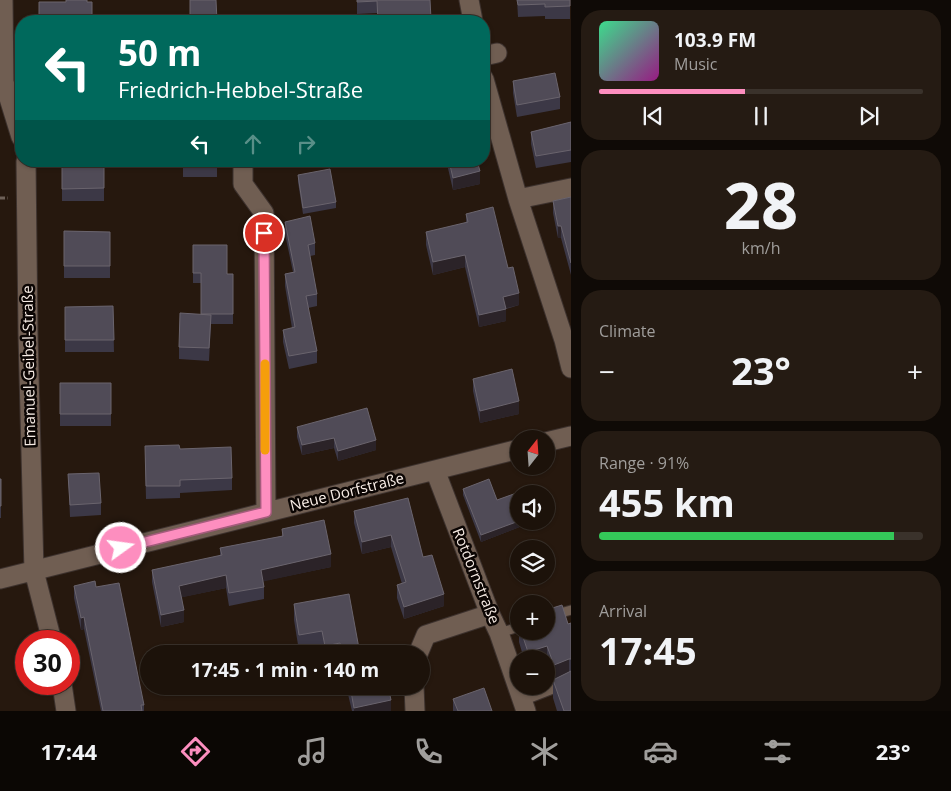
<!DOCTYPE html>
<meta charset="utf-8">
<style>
body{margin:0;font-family:"Open Sans",sans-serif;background:#251b13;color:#f1f3f6;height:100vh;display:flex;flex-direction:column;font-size:19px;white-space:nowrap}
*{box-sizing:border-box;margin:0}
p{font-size:16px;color:#a09e9c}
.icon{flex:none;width:28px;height:28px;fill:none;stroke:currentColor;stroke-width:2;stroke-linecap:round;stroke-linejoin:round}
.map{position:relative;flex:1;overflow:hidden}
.sheet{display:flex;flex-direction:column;gap:10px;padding:10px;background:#0f0a06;width:380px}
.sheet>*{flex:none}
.top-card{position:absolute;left:15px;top:15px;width:475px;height:152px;border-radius:20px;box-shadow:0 1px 4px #0004,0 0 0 1px #3a322b;background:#00695c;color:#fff;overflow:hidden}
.needle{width:32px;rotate:17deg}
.controls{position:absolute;left:510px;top:430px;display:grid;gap:10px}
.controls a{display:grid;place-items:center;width:45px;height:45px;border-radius:50%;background:#1c120a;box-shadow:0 1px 4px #0004,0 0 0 1px #3a322b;font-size:25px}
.speed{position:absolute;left:15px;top:630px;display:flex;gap:10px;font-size:25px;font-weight:700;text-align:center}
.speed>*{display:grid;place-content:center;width:65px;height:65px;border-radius:50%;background:#1c120a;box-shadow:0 1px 4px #0004,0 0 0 1px #3a322b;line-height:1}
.speed .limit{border:8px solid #d22;background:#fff;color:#111}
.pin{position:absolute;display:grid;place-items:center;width:42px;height:42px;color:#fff;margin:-21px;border:2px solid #fff;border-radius:50%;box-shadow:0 1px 5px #0007}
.me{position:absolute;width:55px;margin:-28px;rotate:76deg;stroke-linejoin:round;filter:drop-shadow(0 0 4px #0008)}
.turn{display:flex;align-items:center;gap:18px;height:105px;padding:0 20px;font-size:22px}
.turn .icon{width:65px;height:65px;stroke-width:2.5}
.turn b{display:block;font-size:35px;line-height:42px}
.lanes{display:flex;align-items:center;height:48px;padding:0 20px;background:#0003;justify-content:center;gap:25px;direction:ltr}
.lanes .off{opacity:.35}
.big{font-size:38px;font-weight:700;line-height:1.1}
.sheet .tile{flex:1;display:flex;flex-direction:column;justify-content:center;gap:8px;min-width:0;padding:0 18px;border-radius:20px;background:#251b13}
.sheet .dial{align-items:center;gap:0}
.dial b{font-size:65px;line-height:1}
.song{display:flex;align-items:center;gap:15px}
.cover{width:60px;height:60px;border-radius:8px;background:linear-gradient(135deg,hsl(150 70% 55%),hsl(310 70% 35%))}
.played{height:5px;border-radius:2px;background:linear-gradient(90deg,#fd8ebf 45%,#3a322b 45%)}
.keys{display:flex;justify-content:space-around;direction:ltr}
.heat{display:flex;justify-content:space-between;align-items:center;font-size:28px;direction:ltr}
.charge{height:8px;border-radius:4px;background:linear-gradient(90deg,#34c759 91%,#3a322b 0)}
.trip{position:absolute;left:140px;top:645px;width:290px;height:50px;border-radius:25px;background:#1c120a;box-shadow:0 1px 4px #0004,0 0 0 1px #3a322b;font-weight:700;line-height:50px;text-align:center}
.menu{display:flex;height:80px;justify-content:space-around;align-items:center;background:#0b0704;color:#a09e9c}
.menu .icon{width:35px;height:35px}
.menu .on{color:#fd8ebf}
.menu b{font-size:22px;color:#f1f3f6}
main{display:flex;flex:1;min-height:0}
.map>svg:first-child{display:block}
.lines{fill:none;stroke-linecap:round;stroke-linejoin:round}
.lane-casing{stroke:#3d322e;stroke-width:11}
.street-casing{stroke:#3d322e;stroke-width:21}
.path{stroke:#6e6158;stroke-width:3;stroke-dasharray:5 2.5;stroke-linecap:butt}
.lane{stroke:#705e52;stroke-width:9}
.street{stroke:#705e52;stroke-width:19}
.wall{fill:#3c3846}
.shaded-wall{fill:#2b2328}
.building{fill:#504b57;stroke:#6a646d}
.route-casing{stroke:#a45c7c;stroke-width:12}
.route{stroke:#fd8ebf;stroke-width:9}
.slow{stroke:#f59e0b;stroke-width:9}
.labels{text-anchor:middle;stroke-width:5;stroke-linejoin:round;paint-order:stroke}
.street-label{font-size:15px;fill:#f7ece5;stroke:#0b0503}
</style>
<main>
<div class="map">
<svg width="571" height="711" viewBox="0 0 571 711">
<rect width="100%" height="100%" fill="#26180e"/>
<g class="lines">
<defs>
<path id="lane" d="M546,617L571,610
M499,633L519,627
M522,701L571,682"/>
<path id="street" d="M3,0L4,82L21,137
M469,0L473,21
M484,56L497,53
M484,79L518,199L564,340L571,368
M26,161L28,334L34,571L52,641
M243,161V184L264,213L266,512
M518,199L571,188
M546,442L571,436
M435,470L490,614L499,633L526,711
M0,579L519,449
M418,654L426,635L490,614
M62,684L66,711
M414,686L415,711"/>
</defs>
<!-- lane casing -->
<use href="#lane" class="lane-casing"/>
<!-- street casing -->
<use href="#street" class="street-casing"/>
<!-- path -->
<path class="path" d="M0,198H8"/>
<!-- lane -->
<use href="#lane" class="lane"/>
<!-- street -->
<use href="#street" class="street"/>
</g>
<!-- wall -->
<path class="wall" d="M357,0H430L431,19L440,21H378L377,13L357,14Z
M517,0H570V19H545V16L518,17Z
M513,81L560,97V109L517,117L513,93Z
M571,122V162L536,168L531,144V132Z
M62,161H104V201H62Z
M183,161H217V177H183Z
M274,161H288L275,164Z
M447,161H477L480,184L453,190L447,164Z
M298,175L336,202V208L303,214L298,182Z
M571,197V275L561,238H558L553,213V201Z
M466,214L508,268L519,305L506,309V321L479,327L465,267L433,275L426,245V232L466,223Z
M285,222L315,243V255L310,256L317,294V306L308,308L317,351V363L289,369L283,342V330L292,328L285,286V274L293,272L285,234Z
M64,231L110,232V278H64Z
M193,245L227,274H233V324H211L209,361L179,359V347L201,314V283H193Z
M113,306L114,352H65V307Z
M473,379L519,414L480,423L473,391Z
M60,383H111V426H60Z
M297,427L376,450L338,461L334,448L302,455L297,437Z
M180,449L232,478V490L180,493V498L146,499L145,458Z
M68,474L101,503V515L70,517Z
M0,479H1V518H0Z
M463,489L497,500L535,521L481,542L463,495Z
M408,498L423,557L444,606L404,619L397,598V585L402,584L391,547L362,554L354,523V511Z
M282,529L331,567L263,581L264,587V599L229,606L226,588L182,597L184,622L161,627L152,582V570L220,556V548L282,536Z
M74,586L96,587L144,705V711H101L84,629L81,630L74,598Z
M294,604L360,654H323L322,647L299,651L294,620Z
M571,623V711H557L553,698V680L547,663H546V659H524L519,642V625V631H546Z
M346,686H388L391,711H352Z
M453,699L492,711H453Z"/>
<!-- shaded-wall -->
<path class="shaded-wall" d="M480,171V184L453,190V178Z
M558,226H561V238H558Z
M465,255V267L433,275V262Z
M519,293V305L503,309V297Z
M506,309V321L479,327V315Z
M519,401V414L480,423V411Z
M334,438V448L302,455V445Z
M376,440V450L338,461V451Z
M519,521H535L481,542V535Z
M391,535V547L362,554V542Z
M331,554V567L261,582V570Z
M226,575V588L179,598V586Z
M444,594V606L404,619V607Z
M184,610V622L161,627V615Z
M84,617V629L81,630V618Z
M547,646V663H546V659H528V652Z
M569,659V676L554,682V665Z
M391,700V711H354V708Z"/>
<!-- building -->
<path class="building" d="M66,0H87V2H92V21H39V2H66Z
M190,0H216L217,21H190Z
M357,0H430L431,19H440V21H378L377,1L357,2Z
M517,0H570V6L545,7V4L518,5Z
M555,73L560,97L517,105L513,81Z
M571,122V150L536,156L531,132Z
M62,161H104V188L62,189Z
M183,161H217V165H183Z
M449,161H477L480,171L453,178Z
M330,169L336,202L303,208L298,175Z
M571,197V263L561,226H558L553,201Z
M493,207L508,268L513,267L519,293L503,297L506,309L479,315L465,255L433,262L426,232L468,222L466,214Z
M310,216L315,243L308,245L317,294L306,296L317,351L289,356L283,330L295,327L285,274L295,272L285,222Z
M64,231L110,232V266H64Z
M193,245H227V274H233V314H201V273H193Z
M113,306L114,340H65V307Z
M180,313L211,315L209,348L179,347Z
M512,369L519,401L480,411L473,379Z
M60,383H111V414H60Z
M367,408L376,440L338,451L334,438L302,445L297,427Z
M179,445L180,449L231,447L232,478L180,480V486H146L145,446Z
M99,473L101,503L70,505L68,474Z
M0,479H1V506H0Z
M489,479L497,500L525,490L527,494H519V521L481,535L463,489Z
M408,498L423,557L432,555L444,594L404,607L397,585L406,582L391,535L362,542L354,511Z
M324,520L331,554L261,570L264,587L229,593L226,575L179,586L184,610L161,615L152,570L222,555L220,548L283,536L282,529Z
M95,581L96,587L119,583L144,705H141L142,711H103L84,617L81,618L74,586Z
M349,594L360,654H343L340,643L325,646L322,631L299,635L294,604Z
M562,605L568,624L571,623V659H569L554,665L547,646L528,652L521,631H546V610Z
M571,671V711H564L553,680Z
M350,686H388L391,700L354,708Z
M484,688L492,711H458L453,699Z"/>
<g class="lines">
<defs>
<path id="route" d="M121,548L266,512L264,233"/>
</defs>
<!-- route casing -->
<use href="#route" class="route-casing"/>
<!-- route -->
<use href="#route" class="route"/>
<!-- slow -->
<path class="slow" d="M265,364V450"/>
</g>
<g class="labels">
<!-- street labels -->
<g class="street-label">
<text transform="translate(29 366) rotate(-91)" y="5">Emanuel-Geibel-Straße</text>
<text transform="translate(347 492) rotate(-14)" y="5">Neue Dorfstraße</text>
<text transform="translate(476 576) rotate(68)" y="5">Rotdornstraße</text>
</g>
</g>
</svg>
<div class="controls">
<a><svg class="needle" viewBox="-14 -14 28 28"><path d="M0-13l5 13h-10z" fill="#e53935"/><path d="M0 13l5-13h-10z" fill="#a09e9c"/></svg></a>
<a><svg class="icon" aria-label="sound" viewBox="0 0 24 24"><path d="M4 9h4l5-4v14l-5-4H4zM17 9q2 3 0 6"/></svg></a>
<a><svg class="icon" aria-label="layers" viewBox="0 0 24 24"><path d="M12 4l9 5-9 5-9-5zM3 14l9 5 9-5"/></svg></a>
<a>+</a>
<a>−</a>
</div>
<div class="speed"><div class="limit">30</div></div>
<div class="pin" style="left:264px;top:233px;background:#d93025"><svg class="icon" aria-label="arrive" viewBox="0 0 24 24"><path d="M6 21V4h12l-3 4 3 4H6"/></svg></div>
<svg class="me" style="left:121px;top:548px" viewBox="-20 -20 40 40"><circle r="17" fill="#fd8ebf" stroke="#fff" stroke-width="3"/><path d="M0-11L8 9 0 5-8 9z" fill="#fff"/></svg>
<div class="trip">17:45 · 1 min · 140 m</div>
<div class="top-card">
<div class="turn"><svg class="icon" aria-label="left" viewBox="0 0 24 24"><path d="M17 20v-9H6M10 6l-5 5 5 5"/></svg><div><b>50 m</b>Friedrich-Hebbel-Straße</div></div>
<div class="lanes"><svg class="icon" aria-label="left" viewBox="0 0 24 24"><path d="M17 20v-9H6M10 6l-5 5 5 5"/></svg><svg class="icon off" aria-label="ahead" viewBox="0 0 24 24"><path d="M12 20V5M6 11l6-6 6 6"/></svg><svg class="icon off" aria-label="right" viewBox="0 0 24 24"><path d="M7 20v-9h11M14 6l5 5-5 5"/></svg></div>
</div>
</div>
<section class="sheet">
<div class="tile">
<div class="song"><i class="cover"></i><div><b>103.9 FM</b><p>Music</p></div></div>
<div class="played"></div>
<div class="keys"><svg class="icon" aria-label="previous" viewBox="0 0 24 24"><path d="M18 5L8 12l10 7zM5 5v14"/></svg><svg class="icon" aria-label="pause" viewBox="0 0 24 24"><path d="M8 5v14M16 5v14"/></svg><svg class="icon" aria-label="next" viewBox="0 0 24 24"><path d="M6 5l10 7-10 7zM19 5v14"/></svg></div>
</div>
<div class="tile dial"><b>28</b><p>km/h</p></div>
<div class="tile"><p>Climate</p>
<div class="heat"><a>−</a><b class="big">23°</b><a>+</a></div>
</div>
<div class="tile"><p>Range · 91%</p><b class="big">455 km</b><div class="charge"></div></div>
<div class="tile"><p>Arrival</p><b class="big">17:45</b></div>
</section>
</main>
<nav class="menu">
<b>17:44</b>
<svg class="icon on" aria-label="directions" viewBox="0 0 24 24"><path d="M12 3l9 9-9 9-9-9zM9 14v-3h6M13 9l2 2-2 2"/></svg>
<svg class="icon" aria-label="music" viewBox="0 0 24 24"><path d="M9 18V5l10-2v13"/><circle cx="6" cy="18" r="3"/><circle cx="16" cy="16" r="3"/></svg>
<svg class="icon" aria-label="phone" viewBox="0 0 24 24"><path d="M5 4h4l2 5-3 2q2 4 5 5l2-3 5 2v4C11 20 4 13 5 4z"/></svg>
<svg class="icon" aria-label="climate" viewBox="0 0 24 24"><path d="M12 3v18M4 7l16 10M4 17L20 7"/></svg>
<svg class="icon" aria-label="car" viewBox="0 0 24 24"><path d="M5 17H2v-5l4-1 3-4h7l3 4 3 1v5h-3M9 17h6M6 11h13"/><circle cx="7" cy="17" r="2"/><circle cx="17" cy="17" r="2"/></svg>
<svg class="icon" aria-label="filters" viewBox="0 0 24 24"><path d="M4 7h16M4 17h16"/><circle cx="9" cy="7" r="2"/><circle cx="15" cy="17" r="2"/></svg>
<b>23°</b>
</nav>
